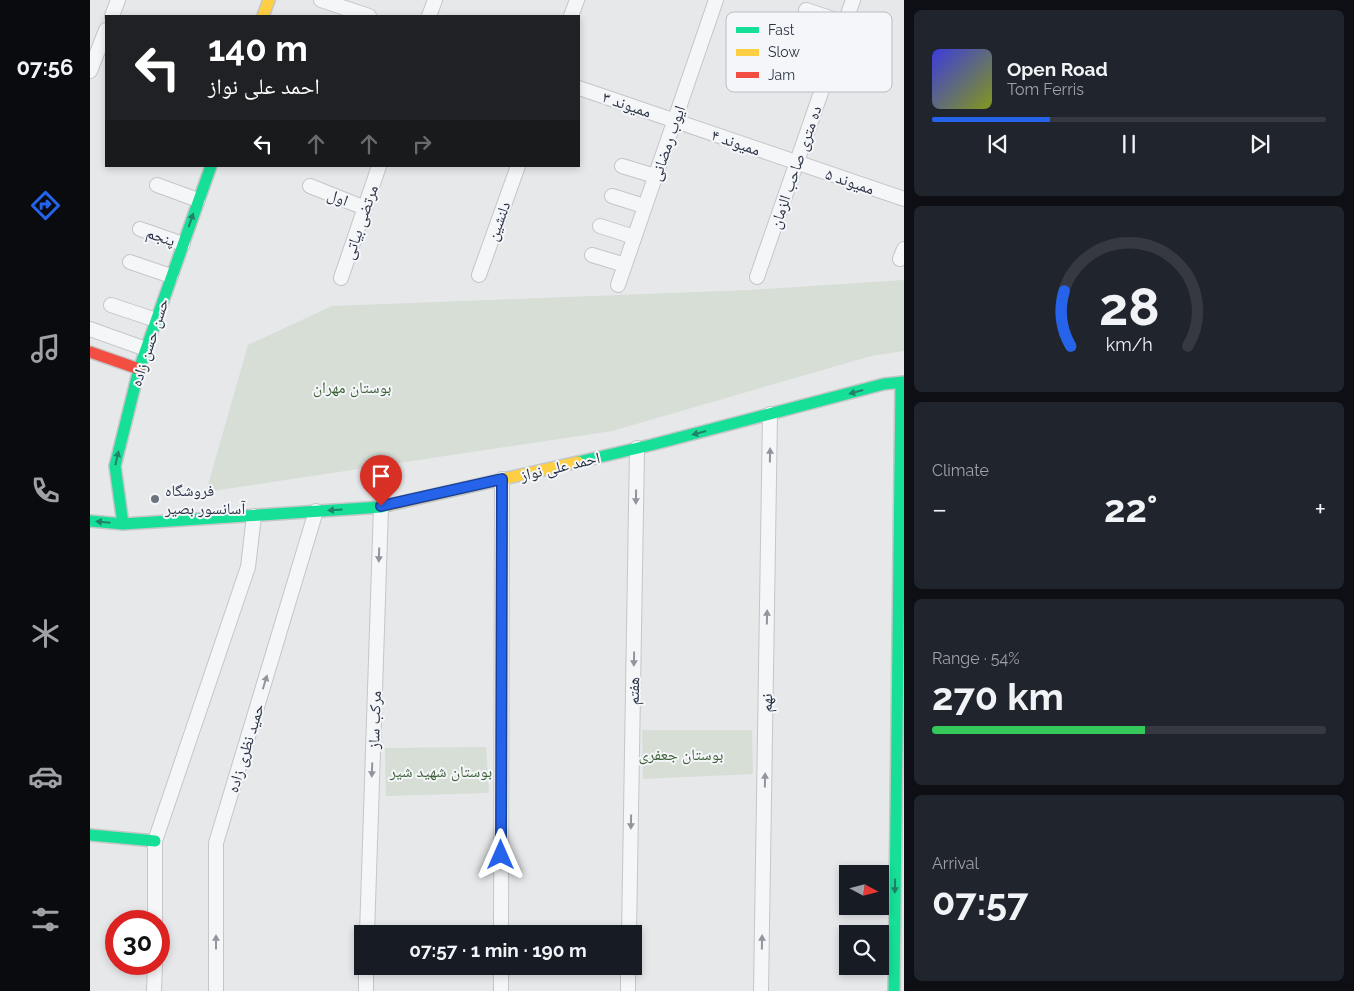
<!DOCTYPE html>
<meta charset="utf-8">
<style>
body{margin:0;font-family:Raleway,"Noto Naskh Arabic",sans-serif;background:#20242c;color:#f1f3f6;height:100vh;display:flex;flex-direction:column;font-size:19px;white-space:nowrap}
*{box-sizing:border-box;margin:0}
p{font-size:16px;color:#9ea1a6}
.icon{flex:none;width:28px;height:28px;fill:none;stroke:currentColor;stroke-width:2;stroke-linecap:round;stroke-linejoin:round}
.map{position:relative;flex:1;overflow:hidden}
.drawer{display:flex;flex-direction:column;gap:10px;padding:10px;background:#0d0f14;width:450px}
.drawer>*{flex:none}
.top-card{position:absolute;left:15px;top:15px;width:475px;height:152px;border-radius:0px;box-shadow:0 2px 8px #0003;background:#202124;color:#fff;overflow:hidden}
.needle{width:32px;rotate:97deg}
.controls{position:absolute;left:749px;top:865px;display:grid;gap:10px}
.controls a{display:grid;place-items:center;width:50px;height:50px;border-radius:0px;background:#171b24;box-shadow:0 2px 8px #0003;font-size:25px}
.speed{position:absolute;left:15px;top:910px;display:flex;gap:10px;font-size:25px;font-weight:700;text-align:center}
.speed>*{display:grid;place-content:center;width:65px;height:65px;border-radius:50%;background:#171b24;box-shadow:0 2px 8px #0003;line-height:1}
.speed .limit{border:8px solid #d22;background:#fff;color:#111}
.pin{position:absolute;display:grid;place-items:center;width:42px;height:42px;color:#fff;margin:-51px -21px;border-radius:50% 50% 50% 0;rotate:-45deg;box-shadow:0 0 5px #0007}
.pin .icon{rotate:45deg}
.me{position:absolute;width:55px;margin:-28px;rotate:0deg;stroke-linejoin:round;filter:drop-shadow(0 0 4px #0008)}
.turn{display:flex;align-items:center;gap:18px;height:105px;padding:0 20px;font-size:22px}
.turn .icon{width:65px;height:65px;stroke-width:2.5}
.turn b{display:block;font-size:35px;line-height:42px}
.lanes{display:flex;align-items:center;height:48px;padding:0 20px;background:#0003;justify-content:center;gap:25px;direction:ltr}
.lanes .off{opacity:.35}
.big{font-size:38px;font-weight:700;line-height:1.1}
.drawer .tile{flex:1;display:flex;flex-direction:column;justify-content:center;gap:8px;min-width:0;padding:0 18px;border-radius:8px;background:#20242c}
.drawer .dial{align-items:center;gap:0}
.dial svg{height:130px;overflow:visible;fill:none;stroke:#363941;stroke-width:7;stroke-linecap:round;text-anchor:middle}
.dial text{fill:#f1f3f6;stroke:none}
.song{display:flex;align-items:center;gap:15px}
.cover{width:60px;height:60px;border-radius:8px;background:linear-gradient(135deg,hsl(240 70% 55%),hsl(70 70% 35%))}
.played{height:5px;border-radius:2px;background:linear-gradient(90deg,#2563eb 30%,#363941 30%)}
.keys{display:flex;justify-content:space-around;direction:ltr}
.heat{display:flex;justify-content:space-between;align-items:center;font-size:28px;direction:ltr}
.charge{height:8px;border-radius:4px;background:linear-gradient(90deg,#34c759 54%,#363941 0)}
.trip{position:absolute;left:264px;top:925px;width:288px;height:50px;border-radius:0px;background:#171b24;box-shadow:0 2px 8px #0003;font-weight:700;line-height:50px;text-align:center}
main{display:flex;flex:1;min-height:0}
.tabs{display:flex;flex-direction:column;width:90px;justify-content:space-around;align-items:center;background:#090b0e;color:#9ea1a6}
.tabs .icon{width:35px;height:35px}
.tabs .selected{color:#2563eb}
.tabs b{font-size:22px;color:#f1f3f6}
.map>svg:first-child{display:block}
.green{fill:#d6ded6}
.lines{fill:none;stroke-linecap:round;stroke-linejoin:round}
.street-casing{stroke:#c4c6c8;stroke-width:16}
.fast-casing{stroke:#c4c6c8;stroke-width:14}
.slow-casing{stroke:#c4c6c8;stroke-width:14}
.jam-casing{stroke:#c4c6c8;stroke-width:14}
.street{stroke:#f5f6f7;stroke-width:14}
.fast{stroke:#16e098;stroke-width:11}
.slow{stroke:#ffcf43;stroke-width:11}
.jam{stroke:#f24e42;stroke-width:11}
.oneway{fill:#22816a}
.oneway2{fill:#90959e}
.route-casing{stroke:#184099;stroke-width:12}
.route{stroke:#2563eb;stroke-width:9}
.poi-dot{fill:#6c737f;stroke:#f4f6f9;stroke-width:2}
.labels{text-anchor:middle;stroke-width:4;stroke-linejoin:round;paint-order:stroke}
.street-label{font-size:16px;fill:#2b3445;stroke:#f4f6f9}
.park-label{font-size:16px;fill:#3f6138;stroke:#f4f6f9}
.poi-label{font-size:16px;fill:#2b3445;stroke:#f4f6f9;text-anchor:start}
.key{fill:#f4f6f9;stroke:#b8bcc3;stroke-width:1}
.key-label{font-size:14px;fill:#2b3445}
</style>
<main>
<nav class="tabs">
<b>07:56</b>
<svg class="icon selected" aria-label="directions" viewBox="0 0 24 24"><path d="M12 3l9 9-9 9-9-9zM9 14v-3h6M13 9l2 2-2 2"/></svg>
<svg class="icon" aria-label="music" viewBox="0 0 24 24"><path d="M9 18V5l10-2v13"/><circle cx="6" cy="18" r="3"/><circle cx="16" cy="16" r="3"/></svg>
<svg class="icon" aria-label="phone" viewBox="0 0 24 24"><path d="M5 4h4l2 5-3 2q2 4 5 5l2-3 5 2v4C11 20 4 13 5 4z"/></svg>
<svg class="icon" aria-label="climate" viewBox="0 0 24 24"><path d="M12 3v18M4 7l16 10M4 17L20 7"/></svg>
<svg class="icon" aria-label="car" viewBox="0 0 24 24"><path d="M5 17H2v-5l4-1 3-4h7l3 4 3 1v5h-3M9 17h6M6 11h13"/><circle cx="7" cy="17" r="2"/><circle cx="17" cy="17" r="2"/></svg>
<svg class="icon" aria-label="filters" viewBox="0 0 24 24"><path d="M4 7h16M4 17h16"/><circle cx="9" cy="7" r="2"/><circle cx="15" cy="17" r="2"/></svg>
</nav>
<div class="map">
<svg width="814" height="991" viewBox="0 0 814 991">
<rect width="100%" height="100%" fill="#e6e8ea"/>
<!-- green -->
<path class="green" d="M814,280V351L781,356L522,431L116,492L158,345L242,306L660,290Z
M552,730H662L663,774L553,779Z
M396,747L399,793L296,796L295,748Z"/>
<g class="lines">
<defs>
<path id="street" d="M231,0L279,16
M716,10L755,23
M22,16L28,0
M339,16L345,0
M481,16L487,0
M0,71L16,30
M489,88L814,199
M532,166L565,176
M67,185L108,200
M220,186L275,208
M522,196L554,206
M510,226L544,237
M50,229L93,244
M502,255L535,265
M810,259L814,249
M40,262L81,276
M389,275L428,166
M667,277L763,0
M251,278L289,166
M528,285L626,0
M21,305L66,320
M0,329L56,349
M65,921V841L158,567L164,516
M277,934L291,507
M411,934L412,479
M539,934L547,448
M64,991L65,964
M126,991V843L226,511
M276,991V966
M411,991V966
M538,991V966
M671,991L680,414"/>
<path id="fast" d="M488,462L561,445L794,384L814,382
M0,521L33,524L291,507L299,505
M33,524L25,466L49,369L121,166
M0,835L65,841
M804,991L811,382"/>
<path id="slow" d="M173,16L179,0
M299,505L488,462"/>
<path id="jam" d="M0,352L49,369"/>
</defs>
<!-- street casing -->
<use href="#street" class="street-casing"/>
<!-- fast casing -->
<use href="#fast" class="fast-casing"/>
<!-- slow casing -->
<use href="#slow" class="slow-casing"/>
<!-- jam casing -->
<use href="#jam" class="jam-casing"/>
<!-- street -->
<use href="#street" class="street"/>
<!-- fast -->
<use href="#fast" class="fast"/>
<!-- slow -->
<use href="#slow" class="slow"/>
<!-- jam -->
<use href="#jam" class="jam"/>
</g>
<!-- one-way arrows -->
<defs><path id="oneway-solid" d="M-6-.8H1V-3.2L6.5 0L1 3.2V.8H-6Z" transform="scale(1.25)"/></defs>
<g class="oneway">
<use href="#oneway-solid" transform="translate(101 220) rotate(-71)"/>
<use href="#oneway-solid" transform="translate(766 392) rotate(165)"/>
<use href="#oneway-solid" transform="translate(609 433) rotate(165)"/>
<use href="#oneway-solid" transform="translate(27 458) rotate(-77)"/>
<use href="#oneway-solid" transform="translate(245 510) rotate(176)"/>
<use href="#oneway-solid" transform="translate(13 522) rotate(-175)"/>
<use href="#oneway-solid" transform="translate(805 886) rotate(91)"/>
</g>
<g class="oneway2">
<use href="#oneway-solid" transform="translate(680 455) rotate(-89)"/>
<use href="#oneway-solid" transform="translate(546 497) rotate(91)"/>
<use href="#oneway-solid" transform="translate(289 555) rotate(92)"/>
<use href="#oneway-solid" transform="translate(677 617) rotate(-89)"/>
<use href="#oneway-solid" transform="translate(544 659) rotate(91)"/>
<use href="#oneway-solid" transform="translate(175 682) rotate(-73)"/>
<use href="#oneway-solid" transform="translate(282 770) rotate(92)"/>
<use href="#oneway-solid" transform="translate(675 780) rotate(-89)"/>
<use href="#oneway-solid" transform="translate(541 822) rotate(91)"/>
<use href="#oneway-solid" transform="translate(126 942) rotate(-90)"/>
<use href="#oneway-solid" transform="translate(672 942) rotate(-89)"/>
</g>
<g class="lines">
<defs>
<path id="route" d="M291,506L412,479L411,855"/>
</defs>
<!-- route casing -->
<use href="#route" class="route-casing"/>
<!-- route -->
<use href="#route" class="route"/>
</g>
<!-- markers -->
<circle class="poi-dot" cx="65" cy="499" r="5"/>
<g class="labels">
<!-- street labels -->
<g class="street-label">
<text transform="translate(537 104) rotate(19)" y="6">ممیوند ۳</text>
<text transform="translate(646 142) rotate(19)" y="6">ممیوند ۴</text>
<text transform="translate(577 143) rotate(-71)" y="6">ایوب رمضانی</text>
<text transform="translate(705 167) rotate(-71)" y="6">ده متری صاحب الزمان</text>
<text transform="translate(760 181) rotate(19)" y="6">ممیوند ۵</text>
<text transform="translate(248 197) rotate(21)" y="6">اول</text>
<text transform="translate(408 221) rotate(-70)" y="6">دلنشین</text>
<text transform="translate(270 222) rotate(-71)" y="6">مرتضی بیاتی</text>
<text transform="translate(71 236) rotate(19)" y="6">پنجم</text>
<text transform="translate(59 342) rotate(-72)" y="6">حسن حسن زاده</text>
<text transform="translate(470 466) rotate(-13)" y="6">احمد علی نواز</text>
<text transform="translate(543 691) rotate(-89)" y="6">هفتم</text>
<text transform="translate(676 703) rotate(-89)" y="6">نهم</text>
<text transform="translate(284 720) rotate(-88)" y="6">مرکب ساز</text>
<text transform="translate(155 748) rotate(-73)" y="6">حمید نظری زاده</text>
</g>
<!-- park labels -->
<g class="park-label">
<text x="262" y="393">بوستان مهران</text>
<text x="591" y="760">بوستان جعفری</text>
<text x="351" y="777">بوستان شهید شیر</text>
</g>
<!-- poi labels -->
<g class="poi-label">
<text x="75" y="496">فروشگاه<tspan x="75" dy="18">آسانسور بصیر</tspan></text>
</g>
</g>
<!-- legend -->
<rect x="636" y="12" width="166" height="80" rx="8" class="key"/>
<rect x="646" y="27" width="23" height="6" fill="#16e098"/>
<rect x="646" y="49" width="23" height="7" fill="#ffcf43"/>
<rect x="646" y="72" width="23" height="6" fill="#f24e42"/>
<g class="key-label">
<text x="678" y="35">Fast</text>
<text x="678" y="57">Slow</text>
<text x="678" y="80">Jam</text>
</g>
</svg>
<div class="controls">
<a><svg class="needle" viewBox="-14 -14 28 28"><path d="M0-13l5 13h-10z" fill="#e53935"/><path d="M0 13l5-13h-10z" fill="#9ea1a6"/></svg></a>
<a><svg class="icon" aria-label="search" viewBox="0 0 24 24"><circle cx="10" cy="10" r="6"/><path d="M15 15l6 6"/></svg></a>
</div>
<div class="speed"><div class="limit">30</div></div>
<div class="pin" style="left:291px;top:506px;background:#d93025"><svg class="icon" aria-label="arrive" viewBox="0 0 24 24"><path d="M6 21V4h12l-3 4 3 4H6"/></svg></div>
<svg class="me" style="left:411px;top:855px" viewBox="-20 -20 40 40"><path d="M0-17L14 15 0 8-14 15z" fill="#2563eb" stroke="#fff" stroke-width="4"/></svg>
<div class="trip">07:57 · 1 min · 190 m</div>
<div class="top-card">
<div class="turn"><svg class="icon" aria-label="left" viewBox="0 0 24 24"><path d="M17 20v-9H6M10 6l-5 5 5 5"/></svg><div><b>140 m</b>احمد علی نواز</div></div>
<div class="lanes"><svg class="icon" aria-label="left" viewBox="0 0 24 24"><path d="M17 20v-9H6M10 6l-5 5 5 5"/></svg><svg class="icon off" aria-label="ahead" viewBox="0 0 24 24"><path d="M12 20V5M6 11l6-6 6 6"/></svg><svg class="icon off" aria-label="ahead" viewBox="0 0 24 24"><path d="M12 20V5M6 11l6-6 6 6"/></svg><svg class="icon off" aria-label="right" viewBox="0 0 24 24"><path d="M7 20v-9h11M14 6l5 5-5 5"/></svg></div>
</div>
</div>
<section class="drawer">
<div class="tile">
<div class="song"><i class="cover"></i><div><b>Open Road</b><p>Tom Ferris</p></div></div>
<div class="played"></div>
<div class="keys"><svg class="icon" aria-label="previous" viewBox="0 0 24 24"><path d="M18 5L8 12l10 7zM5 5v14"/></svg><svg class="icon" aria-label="pause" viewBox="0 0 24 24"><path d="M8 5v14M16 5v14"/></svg><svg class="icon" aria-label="next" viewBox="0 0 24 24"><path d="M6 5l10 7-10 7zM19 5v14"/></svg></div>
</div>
<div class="tile dial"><svg viewBox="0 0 100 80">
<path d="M14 69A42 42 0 1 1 86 69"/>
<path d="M14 69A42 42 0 0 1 10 35" stroke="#2563eb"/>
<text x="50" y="56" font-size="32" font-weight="700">28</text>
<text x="50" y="72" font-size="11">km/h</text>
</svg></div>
<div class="tile"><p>Climate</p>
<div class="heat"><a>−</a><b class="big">22°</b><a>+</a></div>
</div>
<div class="tile"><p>Range · 54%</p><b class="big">270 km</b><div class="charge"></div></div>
<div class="tile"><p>Arrival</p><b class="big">07:57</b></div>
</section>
</main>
